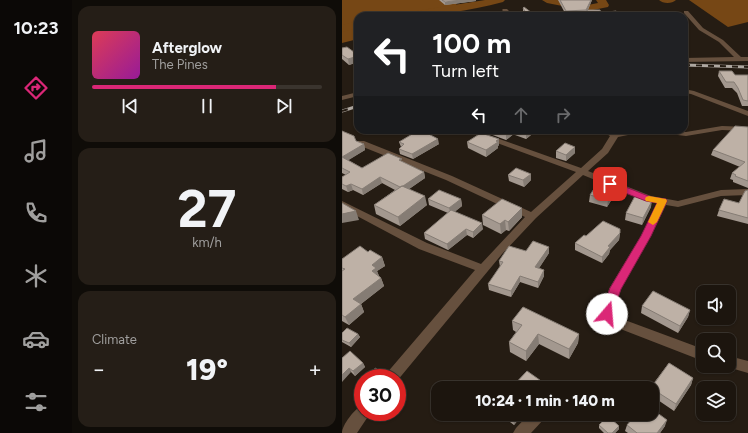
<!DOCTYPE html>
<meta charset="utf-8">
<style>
body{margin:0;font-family:Figtree,sans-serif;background:#251e17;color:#f1f3f6;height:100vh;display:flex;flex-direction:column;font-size:15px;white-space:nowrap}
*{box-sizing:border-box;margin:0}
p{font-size:13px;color:#a09f9e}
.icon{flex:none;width:22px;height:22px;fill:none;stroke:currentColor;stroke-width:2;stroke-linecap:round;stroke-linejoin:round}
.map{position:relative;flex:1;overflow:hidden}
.drawer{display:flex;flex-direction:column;gap:6px;padding:6px;background:#0f0c08;width:270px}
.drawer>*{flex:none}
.top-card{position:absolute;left:12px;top:12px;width:334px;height:122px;border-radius:12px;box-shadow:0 1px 3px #0004,0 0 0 1px #3a342e;background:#202124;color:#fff;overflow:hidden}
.fabs{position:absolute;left:354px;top:285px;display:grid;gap:8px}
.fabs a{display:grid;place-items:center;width:40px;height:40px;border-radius:8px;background:#1c150e;box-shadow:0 1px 3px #0004,0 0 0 1px #3a342e;font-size:20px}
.speed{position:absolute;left:12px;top:369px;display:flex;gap:8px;font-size:20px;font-weight:700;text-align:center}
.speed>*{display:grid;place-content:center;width:52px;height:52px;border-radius:50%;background:#1c150e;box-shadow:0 1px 3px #0004,0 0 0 1px #3a342e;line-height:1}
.speed .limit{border:6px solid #d22;background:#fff;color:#111}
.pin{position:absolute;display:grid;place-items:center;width:34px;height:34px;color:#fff;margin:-17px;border-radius:8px;box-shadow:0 2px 6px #0006}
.me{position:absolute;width:44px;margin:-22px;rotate:18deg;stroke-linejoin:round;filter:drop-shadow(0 0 3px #0008)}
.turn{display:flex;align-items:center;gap:14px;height:84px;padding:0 12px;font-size:18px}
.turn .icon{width:52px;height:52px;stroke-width:2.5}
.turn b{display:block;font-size:28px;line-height:34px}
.lanes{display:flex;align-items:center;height:38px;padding:0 12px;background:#0003;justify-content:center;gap:20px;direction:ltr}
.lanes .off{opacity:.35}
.big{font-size:30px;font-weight:800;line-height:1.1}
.drawer .card{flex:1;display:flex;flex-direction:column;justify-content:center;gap:6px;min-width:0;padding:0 14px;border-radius:12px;background:#251e17}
.drawer .dial{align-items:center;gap:0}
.dial b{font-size:52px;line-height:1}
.song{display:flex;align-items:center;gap:12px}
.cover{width:48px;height:48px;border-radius:6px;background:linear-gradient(135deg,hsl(350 70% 55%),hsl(300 70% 35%))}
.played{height:4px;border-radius:2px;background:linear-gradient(90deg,#db2777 80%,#3a342e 80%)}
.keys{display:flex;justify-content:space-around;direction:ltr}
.heat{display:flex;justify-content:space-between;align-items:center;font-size:22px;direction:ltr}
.trip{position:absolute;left:89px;top:381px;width:228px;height:40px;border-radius:12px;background:#1c150e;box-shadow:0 1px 3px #0004,0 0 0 1px #3a342e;font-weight:800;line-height:40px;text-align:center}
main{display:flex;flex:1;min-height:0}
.menu{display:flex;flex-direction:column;width:72px;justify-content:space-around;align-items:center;background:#0b0806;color:#a09f9e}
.menu .icon{width:28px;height:28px}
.menu .current{color:#db2777}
.menu b{font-size:18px;color:#f1f3f6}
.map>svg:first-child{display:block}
.forest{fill:#764715}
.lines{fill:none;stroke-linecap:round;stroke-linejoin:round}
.river{fill:#764715;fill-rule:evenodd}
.minor{fill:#66503e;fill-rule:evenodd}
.rail-casing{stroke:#aea7a0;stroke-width:3}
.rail{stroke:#251c13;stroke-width:2;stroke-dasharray:6;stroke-linecap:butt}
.wall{fill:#a3988f}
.shaded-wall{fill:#857c74}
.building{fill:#beb1a6;stroke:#857c74}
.route{fill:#db2777;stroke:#8e194d}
.slow{fill:#f59e0b}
</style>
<main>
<nav class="menu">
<b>10:23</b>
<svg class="icon current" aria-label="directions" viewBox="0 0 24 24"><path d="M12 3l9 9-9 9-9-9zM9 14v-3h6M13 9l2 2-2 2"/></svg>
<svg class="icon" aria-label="music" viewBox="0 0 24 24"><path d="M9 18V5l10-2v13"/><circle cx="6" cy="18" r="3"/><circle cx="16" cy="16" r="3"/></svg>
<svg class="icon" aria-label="phone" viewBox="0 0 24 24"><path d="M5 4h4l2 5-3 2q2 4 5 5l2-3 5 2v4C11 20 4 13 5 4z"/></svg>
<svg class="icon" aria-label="climate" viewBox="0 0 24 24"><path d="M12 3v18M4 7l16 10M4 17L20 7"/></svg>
<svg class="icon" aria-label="car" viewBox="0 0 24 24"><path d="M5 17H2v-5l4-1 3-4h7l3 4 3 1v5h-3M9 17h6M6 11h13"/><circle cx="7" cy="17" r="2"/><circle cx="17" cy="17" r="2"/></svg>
<svg class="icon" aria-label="filters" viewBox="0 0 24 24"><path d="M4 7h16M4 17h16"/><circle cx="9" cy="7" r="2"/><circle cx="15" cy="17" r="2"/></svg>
</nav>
<section class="drawer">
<div class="card">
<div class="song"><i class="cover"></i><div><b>Afterglow</b><p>The Pines</p></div></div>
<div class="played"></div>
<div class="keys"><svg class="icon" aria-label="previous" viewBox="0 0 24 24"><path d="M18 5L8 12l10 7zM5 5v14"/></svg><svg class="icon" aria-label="pause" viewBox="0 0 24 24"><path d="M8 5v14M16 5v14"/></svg><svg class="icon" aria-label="next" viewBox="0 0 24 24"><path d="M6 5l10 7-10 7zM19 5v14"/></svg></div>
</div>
<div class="card dial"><b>27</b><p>km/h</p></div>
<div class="card"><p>Climate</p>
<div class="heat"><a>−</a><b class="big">19°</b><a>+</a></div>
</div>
</section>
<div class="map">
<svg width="406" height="433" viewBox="0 0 406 433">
<rect width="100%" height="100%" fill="#251c13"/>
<!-- forest -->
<path class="forest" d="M0,0H117L112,8L123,16H16V39L0,43Z
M347,0H406V22L386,27Z"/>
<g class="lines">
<!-- river -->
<path class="river" d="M143,0H163L161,2C127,11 91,16 56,16L61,13Z
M200,0H220L246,5L256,3L254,0H264L267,5L266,7L246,11L205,3Z
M317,0H334C330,4 321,4 317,0Z
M16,21V28L0,32V25Z"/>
<!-- minor -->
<path class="minor" d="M161,9H165L172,16H166L160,10Z
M342,11H346L361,28L381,40L399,57H406V61L342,62V58L392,57L377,42L357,30L342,13Z
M342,89L352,91L406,111V116L349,94L342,93Z
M16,92V96L0,100V96Z
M380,126L406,127V131L380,130L344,136L311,132L307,130L344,132Z
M120,130H132L239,168L260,149L268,136L257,130H280L279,132L305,130L301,132L276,137L266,153L246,171L309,196L336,201L379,190L406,189L405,195L379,196L336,207L324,205L309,236L279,289L271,314L272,316L361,349V361L263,323L259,314L267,289L299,236L315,203L304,201L241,175L194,218L160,254L55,381V378H42L44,374L133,270L77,249L0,208V201L85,243L139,264L183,217L104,180L16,145L15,143L16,141H22L110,176L189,212L234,172Z
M387,356L406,361V373L382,366H387Z
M21,405V412H29L15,433H0C0,425 13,408 21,405Z
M187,414H204L202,419L189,433H171L174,428Z"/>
<defs>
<path id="rail" d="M342,65L406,67
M0,111L16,106"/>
</defs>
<!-- rail casing -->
<use href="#rail" class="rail-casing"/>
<!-- rail -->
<use href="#rail" class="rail"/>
</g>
<!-- wall -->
<path class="wall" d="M97,0H134V1L103,5Z
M216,0H250L246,10L280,16H246L244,14L245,13L244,14L224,15Z
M181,8L194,16H184L181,11Z
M0,48L16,56V62L7,65L0,59Z
M377,71L393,75H406V106H400L395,93L390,88H383L376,76Z
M406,127V188L391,182V180L388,179L390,173L398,167L369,155L371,150Z
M146,130H194V131L184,139L173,135V133L164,140L148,134V131Z
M0,131L14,141L22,144L23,150L6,160L20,168L60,162L82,172L83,178L67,189L85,205L58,226L34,214L32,205L53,190L40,183L21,195L11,190L6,192L0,189V177L4,175L0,173Z
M57,142L97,144L71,159L58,154L57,149L59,147Z
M125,142L157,145L156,146V148L144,157L126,148Z
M214,151L233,153L224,161L214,158Z
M189,174V180L182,187L167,181L166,175Z
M273,190L272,196L265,207L247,202L248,195Z
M406,190V224L375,216L377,210L397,203Z
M86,199H119L120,206L112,212L141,229L131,238L125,235L106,250L83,239L82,233L106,213L87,205Z
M309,207L300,225L283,220L284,213Z
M140,215L180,217L167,231L164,230L159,234L141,225Z
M278,233L277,240L268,250L267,254L260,263L233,250V243L244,236Z
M184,251L207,253L197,268L202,270V276L196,288L178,282L169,297L147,290L146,284L158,267L157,261Z
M26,252L40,257L43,266L35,271L37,276L39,278L42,286L19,304L22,312L7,325L0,321V259Z
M300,306L348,310L346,317L336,333L299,313Z
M170,321L237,334L236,343L227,359L197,344L184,361L168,352L167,342L174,332L171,330Z
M0,333L16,334L18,337L9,347L0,342Z
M0,358L21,363L23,367L13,376L9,372Z
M327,363L351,378L349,385L332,411L310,396V388H308Z
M157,414H181L172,425Z
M257,425L277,426V429L273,433H262L257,428Z
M285,425L323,426L318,433H286L283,431Z"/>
<!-- shaded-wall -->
<path class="shaded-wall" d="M119,0H134V1L103,5V2Z
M249,0H250L245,11V10L244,14V10Z
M16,56V62L7,65L6,59Z
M170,130H173V133L164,140V134Z
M188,130H194V131L184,139V133Z
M96,139L97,144L71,159L70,154Z
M157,139V145L156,146V148L144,157V150Z
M22,144L23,150L2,163L0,157Z
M233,147V153L224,161V155Z
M82,172L83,178L60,194L59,187Z
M189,174V180L182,187L181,180Z
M38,177L40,183L21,195L20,189Z
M9,184L11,190L6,192L4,186Z
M273,190L272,196L265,207L266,200Z
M83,196L85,205L58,226L56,217Z
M119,199L120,206L109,215L107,208Z
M310,201L309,207L300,225L301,218Z
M180,208V217L167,231L166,222Z
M14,211L17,220L0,223V214Z
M163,220L164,230L159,234L158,224Z
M140,223L141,229L131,238V232Z
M124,229L125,235L106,250L105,244Z
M278,233L277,240L268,250L267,254L260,263V257L266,246Z
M207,247V253L194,273L193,267Z
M40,257L43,266L35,271L37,276L30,271V265Z
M202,270V276L196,288V282Z
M178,276V282L169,297V291Z
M39,278L42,286L15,307L11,299Z
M19,304L22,312L7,325L3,317Z
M348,310L346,317L336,333L338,326Z
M16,334L18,337L9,347L7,343Z
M196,334L197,344L184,361V351Z
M237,334L236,343L227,359V349Z
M21,363L23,367L13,376L11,371Z
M7,368L9,372L0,382V375Z
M351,378L349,385L332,411L334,404Z
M202,383V388H197Z
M175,414H181L172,425L171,419Z
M325,420L323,426L318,433H315Z
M277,426V429L273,433H270Z"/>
<!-- building -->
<path class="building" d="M100,0H119L103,2Z
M218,0H249L244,10L224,11Z
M182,7L194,16H186L181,8Z
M245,10H258L259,13L274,11L280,16H250Z
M5,47L16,55V56L6,59L0,55V48Z
M377,71H390L393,75H406V101L401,100L396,88L392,82H384Z
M393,126L406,127V181L393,176L394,175L390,173L403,162L371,150Z
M77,130H79L96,139L70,154L57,149L62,144L57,142Z
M152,130H170L164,134Z
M176,130H188L184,133Z
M0,131L12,136L14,141L22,144L0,157Z
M139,133L157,139L154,141L156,142L144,150L125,142Z
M223,143L233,147L224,155L214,151Z
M46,153L60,159L57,160L82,172L61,186H60L58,187L38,177L20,189L9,184L4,186L0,184V177L8,172L0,168V157L20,168Z
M174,168L189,174L181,180L166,175Z
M255,184L273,190L266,200L248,195Z
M60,186L83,196L56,217L32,205Z
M97,190L119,199L107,208L86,199Z
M406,190V218L377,210L382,199L397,203L403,191Z
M293,196L310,201L301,218L284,213Z
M160,199L180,208L166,222L163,220L158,224L140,215Z
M0,203L14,211L0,214Z
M109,210L140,223L131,232L124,229L105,244L82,233Z
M261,221L278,229V233L266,246L268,247L260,257L233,243L242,235L244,236Z
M191,241L207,247L193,267L202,270L196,282L178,276L169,291L146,284L161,262L157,261L167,246L184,251Z
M18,246L26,252L28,250L40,257L30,265L34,268L30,271L39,278L11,299L19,304L3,317L0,315V271L3,269L0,268V259Z
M311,291L348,310L338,326L300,306Z
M181,307L237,334L227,349L196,334L184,351L167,342L180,325L170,321Z
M5,328L16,334L7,343L0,340V333Z
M8,351L21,363L11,371L7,368L0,375V358Z
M327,363L351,378L334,404L309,388Z
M34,368L41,376L38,378H27L24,374Z
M185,371L202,383L197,388H169Z
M310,409L325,420L315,433H295L285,425L294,414H310Z
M165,414H175L171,419Z
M266,416L277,426L270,433H266L257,425Z"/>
<!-- route -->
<path class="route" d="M265,182H271L309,197L324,199L325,201L309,236L279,289L269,318L265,319L261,318L259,314L268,288L299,236L315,203L304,201L265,186L264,184Z"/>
<!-- slow -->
<path class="slow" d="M307,196L324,199L325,201L315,222L311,225L306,222L315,203L304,201L303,199L304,197Z"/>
</svg>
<div class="fabs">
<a><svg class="icon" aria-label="sound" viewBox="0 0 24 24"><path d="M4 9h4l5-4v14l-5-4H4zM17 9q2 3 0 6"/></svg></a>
<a><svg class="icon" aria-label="search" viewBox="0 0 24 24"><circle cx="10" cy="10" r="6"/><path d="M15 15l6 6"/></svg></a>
<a><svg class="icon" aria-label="layers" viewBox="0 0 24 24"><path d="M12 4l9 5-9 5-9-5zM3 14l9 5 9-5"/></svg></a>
</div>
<div class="speed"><div class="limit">30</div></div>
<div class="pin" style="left:268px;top:184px;background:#d93025"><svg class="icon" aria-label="arrive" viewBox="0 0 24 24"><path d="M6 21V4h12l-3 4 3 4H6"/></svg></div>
<svg class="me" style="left:265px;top:314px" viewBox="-20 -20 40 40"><circle r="19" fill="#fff"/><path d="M0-13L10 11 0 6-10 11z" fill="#db2777"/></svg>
<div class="trip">10:24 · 1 min · 140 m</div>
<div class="top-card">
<div class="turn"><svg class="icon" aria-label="left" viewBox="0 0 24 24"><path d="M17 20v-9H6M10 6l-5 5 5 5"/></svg><div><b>100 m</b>Turn left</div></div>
<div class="lanes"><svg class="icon" aria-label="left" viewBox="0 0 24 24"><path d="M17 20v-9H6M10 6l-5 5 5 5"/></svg><svg class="icon off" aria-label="ahead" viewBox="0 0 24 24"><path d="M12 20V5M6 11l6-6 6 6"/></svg><svg class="icon off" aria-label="right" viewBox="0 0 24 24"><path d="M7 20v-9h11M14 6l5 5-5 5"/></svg></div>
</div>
</div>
</main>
